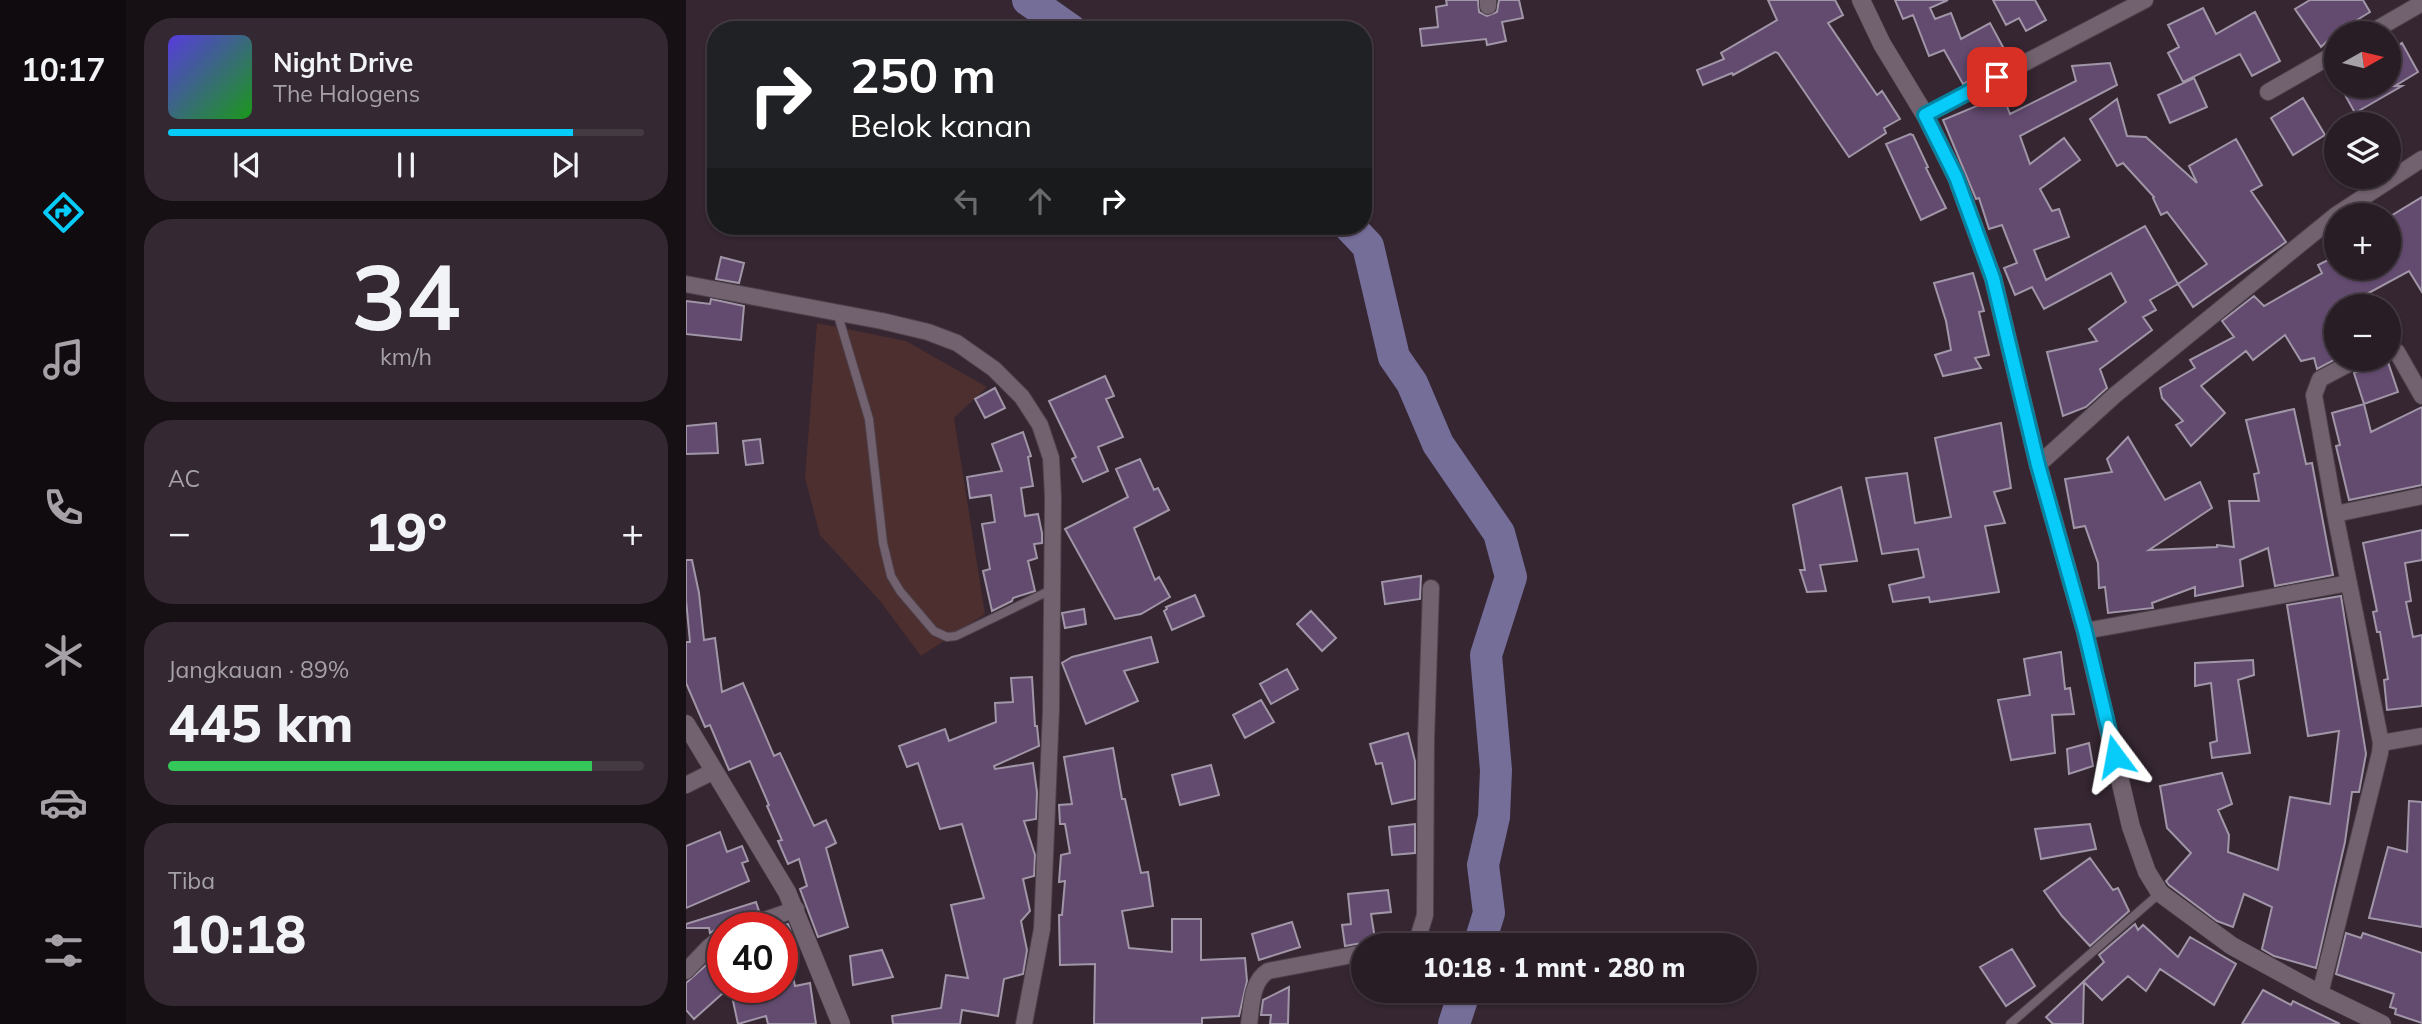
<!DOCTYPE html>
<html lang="id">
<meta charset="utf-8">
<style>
body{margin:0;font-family:Mulish,sans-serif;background:#342932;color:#f1f3f6;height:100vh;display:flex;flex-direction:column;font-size:26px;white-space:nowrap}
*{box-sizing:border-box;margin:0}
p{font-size:23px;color:#a5a1a7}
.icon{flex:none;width:38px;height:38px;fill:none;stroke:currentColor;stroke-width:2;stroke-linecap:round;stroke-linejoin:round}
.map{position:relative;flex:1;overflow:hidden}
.side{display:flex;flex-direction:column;gap:18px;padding:18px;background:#160f14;width:560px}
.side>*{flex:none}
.hud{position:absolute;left:21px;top:21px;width:665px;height:214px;border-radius:28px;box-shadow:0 2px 5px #0004,0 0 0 2px #443a42;background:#202124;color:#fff;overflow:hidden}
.needle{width:46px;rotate:82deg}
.controls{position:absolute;left:1638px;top:21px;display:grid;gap:14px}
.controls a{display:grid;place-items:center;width:77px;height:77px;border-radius:50%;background:#281c25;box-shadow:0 2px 5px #0004,0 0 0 2px #443a42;font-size:35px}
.speed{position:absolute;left:21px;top:912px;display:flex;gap:14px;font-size:35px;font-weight:700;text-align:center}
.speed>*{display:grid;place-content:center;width:91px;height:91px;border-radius:50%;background:#281c25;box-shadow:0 2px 5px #0004,0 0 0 2px #443a42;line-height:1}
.speed .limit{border:10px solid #d22;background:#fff;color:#111}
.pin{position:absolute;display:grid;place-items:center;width:60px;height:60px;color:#fff;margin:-30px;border-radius:14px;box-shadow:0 4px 10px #0006}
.me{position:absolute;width:77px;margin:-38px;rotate:347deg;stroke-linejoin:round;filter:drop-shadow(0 0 5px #0008)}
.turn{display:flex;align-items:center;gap:24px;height:147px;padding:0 28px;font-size:32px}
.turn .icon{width:91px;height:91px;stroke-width:2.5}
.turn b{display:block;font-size:49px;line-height:60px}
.lanes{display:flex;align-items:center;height:66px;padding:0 28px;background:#0003;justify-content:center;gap:35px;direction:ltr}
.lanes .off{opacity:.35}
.big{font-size:52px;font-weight:800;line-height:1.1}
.side .widget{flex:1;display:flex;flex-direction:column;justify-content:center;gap:10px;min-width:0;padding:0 24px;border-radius:28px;background:#342932}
.side .dial{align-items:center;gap:0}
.dial b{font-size:91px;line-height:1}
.song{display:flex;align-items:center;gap:21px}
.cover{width:84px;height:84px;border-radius:10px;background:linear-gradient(135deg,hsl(250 70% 55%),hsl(120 70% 35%))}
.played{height:7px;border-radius:4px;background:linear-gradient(90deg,#07cbf9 85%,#443a42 85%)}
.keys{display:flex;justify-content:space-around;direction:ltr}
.heat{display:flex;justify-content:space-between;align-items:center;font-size:38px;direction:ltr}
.charge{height:10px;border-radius:5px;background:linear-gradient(90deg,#34c759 89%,#443a42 0)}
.trip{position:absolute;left:665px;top:933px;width:406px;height:70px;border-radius:35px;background:#281c25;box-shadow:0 2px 5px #0004,0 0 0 2px #443a42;font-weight:800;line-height:70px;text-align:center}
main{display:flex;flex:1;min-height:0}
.menu{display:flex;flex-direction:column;width:126px;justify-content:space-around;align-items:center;background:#100b0f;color:#a5a1a7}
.menu .icon{width:49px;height:49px}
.menu .current{color:#07cbf9}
.menu b{font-size:32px;color:#f1f3f6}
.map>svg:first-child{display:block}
.green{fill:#4d2f2f}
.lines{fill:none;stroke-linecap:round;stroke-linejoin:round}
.river{stroke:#746e99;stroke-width:32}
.building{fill:#634b70;stroke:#a196a8;stroke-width:2}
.lane-casing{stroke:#4d414a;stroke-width:10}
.street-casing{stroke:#4d414a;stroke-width:18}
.secondary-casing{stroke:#4d414a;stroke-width:19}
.lane{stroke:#72616e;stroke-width:8}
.street{stroke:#72616e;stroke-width:16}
.secondary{stroke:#72616e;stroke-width:18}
.route-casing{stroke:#0584a2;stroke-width:18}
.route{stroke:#07cbf9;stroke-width:12}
</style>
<main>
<nav class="menu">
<b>10:17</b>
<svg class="icon current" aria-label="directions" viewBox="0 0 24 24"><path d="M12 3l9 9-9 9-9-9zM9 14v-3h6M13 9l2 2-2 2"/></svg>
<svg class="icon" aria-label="music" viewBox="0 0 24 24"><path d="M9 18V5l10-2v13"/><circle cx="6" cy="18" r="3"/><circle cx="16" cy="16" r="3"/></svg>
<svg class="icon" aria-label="phone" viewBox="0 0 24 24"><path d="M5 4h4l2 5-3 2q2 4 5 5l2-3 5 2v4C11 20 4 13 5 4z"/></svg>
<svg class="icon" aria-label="climate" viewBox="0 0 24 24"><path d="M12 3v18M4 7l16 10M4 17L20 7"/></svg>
<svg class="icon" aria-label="car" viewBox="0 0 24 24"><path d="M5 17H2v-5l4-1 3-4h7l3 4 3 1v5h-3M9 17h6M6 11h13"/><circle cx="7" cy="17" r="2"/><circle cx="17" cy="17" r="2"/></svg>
<svg class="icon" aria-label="filters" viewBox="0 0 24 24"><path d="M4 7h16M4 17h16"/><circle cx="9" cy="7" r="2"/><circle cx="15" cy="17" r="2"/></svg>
</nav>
<section class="side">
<div class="widget">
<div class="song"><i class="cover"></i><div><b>Night Drive</b><p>The Halogens</p></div></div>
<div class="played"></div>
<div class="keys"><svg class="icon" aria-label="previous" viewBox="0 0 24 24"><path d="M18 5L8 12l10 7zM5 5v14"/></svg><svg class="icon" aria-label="pause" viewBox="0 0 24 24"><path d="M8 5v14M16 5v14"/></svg><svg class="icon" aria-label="next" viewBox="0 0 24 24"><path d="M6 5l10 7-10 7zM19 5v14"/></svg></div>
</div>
<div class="widget dial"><b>34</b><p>km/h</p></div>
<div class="widget"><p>AC</p>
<div class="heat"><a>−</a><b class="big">19°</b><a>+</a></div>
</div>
<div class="widget"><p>Jangkauan · 89%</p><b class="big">445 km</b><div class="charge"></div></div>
<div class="widget"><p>Tiba</p><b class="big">10:18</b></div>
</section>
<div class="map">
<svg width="1736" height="1024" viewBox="0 0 1736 1024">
<rect width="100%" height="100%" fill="#352631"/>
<!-- green -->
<path class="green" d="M131,323L220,341L301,387L268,418L299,614L235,656L195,602L134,535L119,478Z"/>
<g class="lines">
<!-- river -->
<path class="river" d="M342,0L385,30
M663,226L682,246L708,357L726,383L752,444L813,533L825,577L800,655L810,770L808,817L797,865L803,913L793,945
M768,1024L779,990"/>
</g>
<!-- building -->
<path class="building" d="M760,0H792L793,12L801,16L811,12L813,0H833L837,18L816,22L820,41L801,45L800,39L736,46L734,29L752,27L750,7L761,5Z
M1082,0H1149L1157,15L1142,23L1191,95L1196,91L1214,119L1198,128L1200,133L1163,157L1092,53L1089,52L1047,75L1046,73L1017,85L1011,70L1038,59L1035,53L1091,20Z
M1209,0H1262L1244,8L1249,19L1265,13L1275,39L1304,23L1323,58L1277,84L1258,50L1243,56L1227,15L1217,19Z
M1307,0H1349L1360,20L1340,31L1333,18L1320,25Z
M1624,0H1677L1684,12L1650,33L1635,47L1609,9Z
M1517,8L1530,34L1569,12L1594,61L1566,76L1554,54L1497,82L1482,53L1493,47L1482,25Z
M1716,43L1732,72L1709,86H1716L1669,113L1654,86H1703V51Z
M1424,63L1431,85L1334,136L1344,164L1378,138L1394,160L1354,189L1366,211L1373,209L1383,237L1348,250L1360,280L1459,226L1492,284L1464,300L1470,310L1457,317L1466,330L1414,369L1421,388L1400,407L1377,416L1361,352L1411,341L1403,329L1440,302L1425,273L1358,309L1346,287L1329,295L1318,268L1331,263L1316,225L1303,229L1293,198L1290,199L1257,120L1305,100L1302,94L1314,88L1324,114L1390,81L1386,66Z
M1508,78L1521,107L1484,123L1472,95Z
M1617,98L1639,135L1607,155L1585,118Z
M1431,99L1441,136L1460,137L1511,183L1503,166L1550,139L1576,185L1565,191L1600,242L1507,307L1492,284L1521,264L1481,212L1475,215L1467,198L1468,197L1437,163L1431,166L1404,119Z
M1224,134L1227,135L1242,167L1240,168L1260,208L1235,220L1200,144Z
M1736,197V292L1723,271L1677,296L1683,306H1650V359L1631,369L1628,358L1615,361L1599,335L1567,360L1560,351L1515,386L1539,413L1505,446L1490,425L1497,421L1476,398L1474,388L1509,368L1504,360L1548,337L1536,321L1568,296L1578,306L1636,273L1632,265L1650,256V268H1703V256L1711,251L1703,237V217Z
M35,257L58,263L53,283L30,279Z
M1287,273L1298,311L1293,312L1303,355L1289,358L1295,368L1257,376L1249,355L1265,350L1260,321L1248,283Z
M25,299L58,306L55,340L0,334V301L24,304Z
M1701,359L1712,392L1678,404L1668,373Z
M419,376L428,396L420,399L437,437L412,447L422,471L397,482L386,459L390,457L363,401Z
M309,388L319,408L299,418L289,399Z
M1678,404L1685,432L1736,407V485L1663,500L1650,446L1654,445L1646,413Z
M1608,409L1620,464L1626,463L1647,575L1589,586L1582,548L1554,560L1557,586L1509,596V587L1466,603L1467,608L1422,613L1419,587L1413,588L1412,563L1399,526L1388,528L1379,479L1426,472L1421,459L1442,437L1479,500L1514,482L1526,508L1463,550L1531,547V545L1548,547L1543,501H1573L1568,474L1573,473L1560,420Z
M30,423L32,453L0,454V426Z
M1315,423L1325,488L1308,492L1319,523L1299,526L1313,592L1244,602L1243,597L1207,602L1203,585L1238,577L1232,549L1196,554L1180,478L1221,473L1229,523L1265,517L1249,438Z
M337,432L345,456L342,457L347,486L335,488L339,516L352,514L356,533V543L348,544L351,558L342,561L349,591L327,598L326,601L306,611L297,571L304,569L296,524L309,522L305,495L284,498L281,477L316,471L306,444Z
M74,439L77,463L60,465L57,441Z
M454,459L468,490L472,488L483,510L448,528L469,580L473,577L484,597L455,614L429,619L379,529L442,497L430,469Z
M1155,487L1171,561L1134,565L1140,591L1121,592L1114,570H1119L1107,505Z
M1736,530V560L1719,563L1725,601L1720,602L1727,637L1736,635V706L1701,710L1698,680L1702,679L1694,632H1691L1687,612L1691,611L1677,543Z
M0,560H6L13,593L18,640L29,638L36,692L57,683L88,756L94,753L128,826L140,820L150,843L140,848L162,927L132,937L114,889L121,886L113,859L102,864L92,841L96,840L81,806L83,805L64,761L43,770L24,725L19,727L0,683V642H4L0,600Z
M735,576L734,599L699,604L696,582Z
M509,595L518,616L486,630L478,611L481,609L480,607Z
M1655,596L1680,754L1673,792H1666L1659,842L1630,968L1588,956L1576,949L1586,907L1558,894L1547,927L1531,921L1483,885L1480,881L1505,853L1481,828L1474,786L1536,773L1546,804L1532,810L1543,835L1542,852L1592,870L1604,797L1644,804L1653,731L1622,736L1601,605Z
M398,609L400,624L379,628L376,613Z
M625,611L650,638L636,651L611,624Z
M465,637L472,662L438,671L452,701L400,724L376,663L386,657Z
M1375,652L1379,689L1384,688L1388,714L1366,715L1369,753L1325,760L1312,700L1344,695L1338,659Z
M1567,660L1568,675L1552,680L1564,753L1526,758L1524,743L1531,741L1525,683L1509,686V663Z
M601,669L612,689L585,704L574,684Z
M346,677L349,726H351L353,746L308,766L309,769L347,763L351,792L350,819L338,821L349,855L348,876L337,879L344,911L335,921L341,950L337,974L318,979L312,1016L276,1010L274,1024H207L206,1016L255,1008L260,975L282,978L265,905L298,898L276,824L254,829L232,763L221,767L213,746L259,729L263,741L310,722L309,703L327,702L325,678Z
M575,700L588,722L559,738L547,715Z
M722,733L729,761V799L706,804L696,763L690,764L684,744Z
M1403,743L1407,766L1383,774L1381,749Z
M427,748L436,799H439L455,873L462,872L467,906L436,911L443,948L486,952V919H515V960L559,958L561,981L553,1016L516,1018V1024H408L409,964L374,965L373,915H376L379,881L373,882L375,855L384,853L379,824H374L373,805L386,804L378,757Z
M525,765L533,795L494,805L486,775Z
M1723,801L1736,802V927L1683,918L1702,847L1721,852Z
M729,824V853L706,855L703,827Z
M1404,824L1410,849L1355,859L1349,829Z
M34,832L41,852L56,846L62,861L56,863L63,881L0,908V846Z
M1404,858L1427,890L1432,888L1443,911L1404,946L1376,916L1358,891Z
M702,890L705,912L685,914L690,945L676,943L659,946L656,925L665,924L662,894Z
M70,902L73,911L52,918L46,928L35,926L24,933L23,928H0V924Z
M606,922L614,947L573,960L566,934Z
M102,924L110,944L96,948V926Z
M1449,924L1452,930L1457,925L1492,957L1504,937L1550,964L1528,1005L1474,969L1460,991L1442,976L1416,1000L1398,982L1397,1024H1367L1360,1017L1418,962L1413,955Z
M1660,933L1675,938L1677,933L1736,953V1023L1709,1014L1710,1009L1704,1007L1708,994L1650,974Z
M1326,949L1349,986L1320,1006L1294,967Z
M37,950V993L8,1019L0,1010V983Z
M196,950L207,977L167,985L164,956Z
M102,955L109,986L124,983L130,1024H82L80,1016L52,1024L47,1001L96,988V956Z
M603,987L602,1024H584L585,1015H575L577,1000Z
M1577,990L1605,1005L1607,1001L1654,1024H1556Z"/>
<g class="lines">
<defs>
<path id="lane" d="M151,312L183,419L197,543L205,576L214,591L248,631L261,637L270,636L367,589
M1324,1024L1474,893"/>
<path id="street" d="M802,0V6
M1684,33L1736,3
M1582,92L1650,53
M1239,115L1459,0
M1650,215L1736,159
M0,284L196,321L242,332L271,343L308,369L336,397L354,425L365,458L367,497L365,710L356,929L338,1024
M1703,346L1711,352L1736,396
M1352,465L1429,395L1650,215
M1649,514L1736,496
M1399,631L1663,583
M1695,743L1736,736
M0,785L28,771
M56,928L110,909
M719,945L732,938L739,915L740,740L745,588
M0,971L23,947L37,936
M1634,994L1694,753L1695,743L1649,514L1628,395L1634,379L1672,359
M563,1024C566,1005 565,982 582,971L677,953"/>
<path id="secondary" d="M1175,0L1196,44L1239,115L1270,177L1307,278L1352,465L1399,631L1445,827L1461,872L1474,893L1546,946L1634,994L1696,1024
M0,724L101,892L155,1024"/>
</defs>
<!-- lane casing -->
<use href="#lane" class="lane-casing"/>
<!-- street casing -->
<use href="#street" class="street-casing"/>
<!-- secondary casing -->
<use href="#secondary" class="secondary-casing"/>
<!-- lane -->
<use href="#lane" class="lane"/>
<!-- street -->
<use href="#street" class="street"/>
<!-- secondary -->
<use href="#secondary" class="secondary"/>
</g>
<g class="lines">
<defs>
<path id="route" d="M1311,77L1239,115L1270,177L1307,278L1352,465L1399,631L1429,756"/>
</defs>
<!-- route casing -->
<use href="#route" class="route-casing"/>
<!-- route -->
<use href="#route" class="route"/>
</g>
</svg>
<div class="controls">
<a><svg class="needle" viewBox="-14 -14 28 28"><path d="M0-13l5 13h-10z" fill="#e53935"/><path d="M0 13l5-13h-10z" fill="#a5a1a7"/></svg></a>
<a><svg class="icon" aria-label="layers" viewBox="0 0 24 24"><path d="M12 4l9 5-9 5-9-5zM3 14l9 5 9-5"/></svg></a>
<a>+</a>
<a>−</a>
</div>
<div class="speed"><div class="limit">40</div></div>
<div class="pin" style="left:1311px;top:77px;background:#d93025"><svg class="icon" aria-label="arrive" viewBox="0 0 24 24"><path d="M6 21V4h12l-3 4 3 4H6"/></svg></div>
<svg class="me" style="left:1429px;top:756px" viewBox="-20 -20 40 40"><path d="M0-17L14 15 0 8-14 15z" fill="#07cbf9" stroke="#fff" stroke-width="4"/></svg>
<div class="trip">10:18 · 1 mnt · 280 m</div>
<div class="hud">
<div class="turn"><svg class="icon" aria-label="right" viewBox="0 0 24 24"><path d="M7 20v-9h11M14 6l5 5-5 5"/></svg><div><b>250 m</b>Belok kanan</div></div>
<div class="lanes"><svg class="icon off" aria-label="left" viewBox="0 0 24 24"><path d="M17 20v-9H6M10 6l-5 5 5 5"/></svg><svg class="icon off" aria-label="ahead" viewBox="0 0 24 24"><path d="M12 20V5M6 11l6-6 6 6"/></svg><svg class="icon" aria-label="right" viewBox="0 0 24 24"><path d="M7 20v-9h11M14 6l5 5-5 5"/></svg></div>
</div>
</div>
</main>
